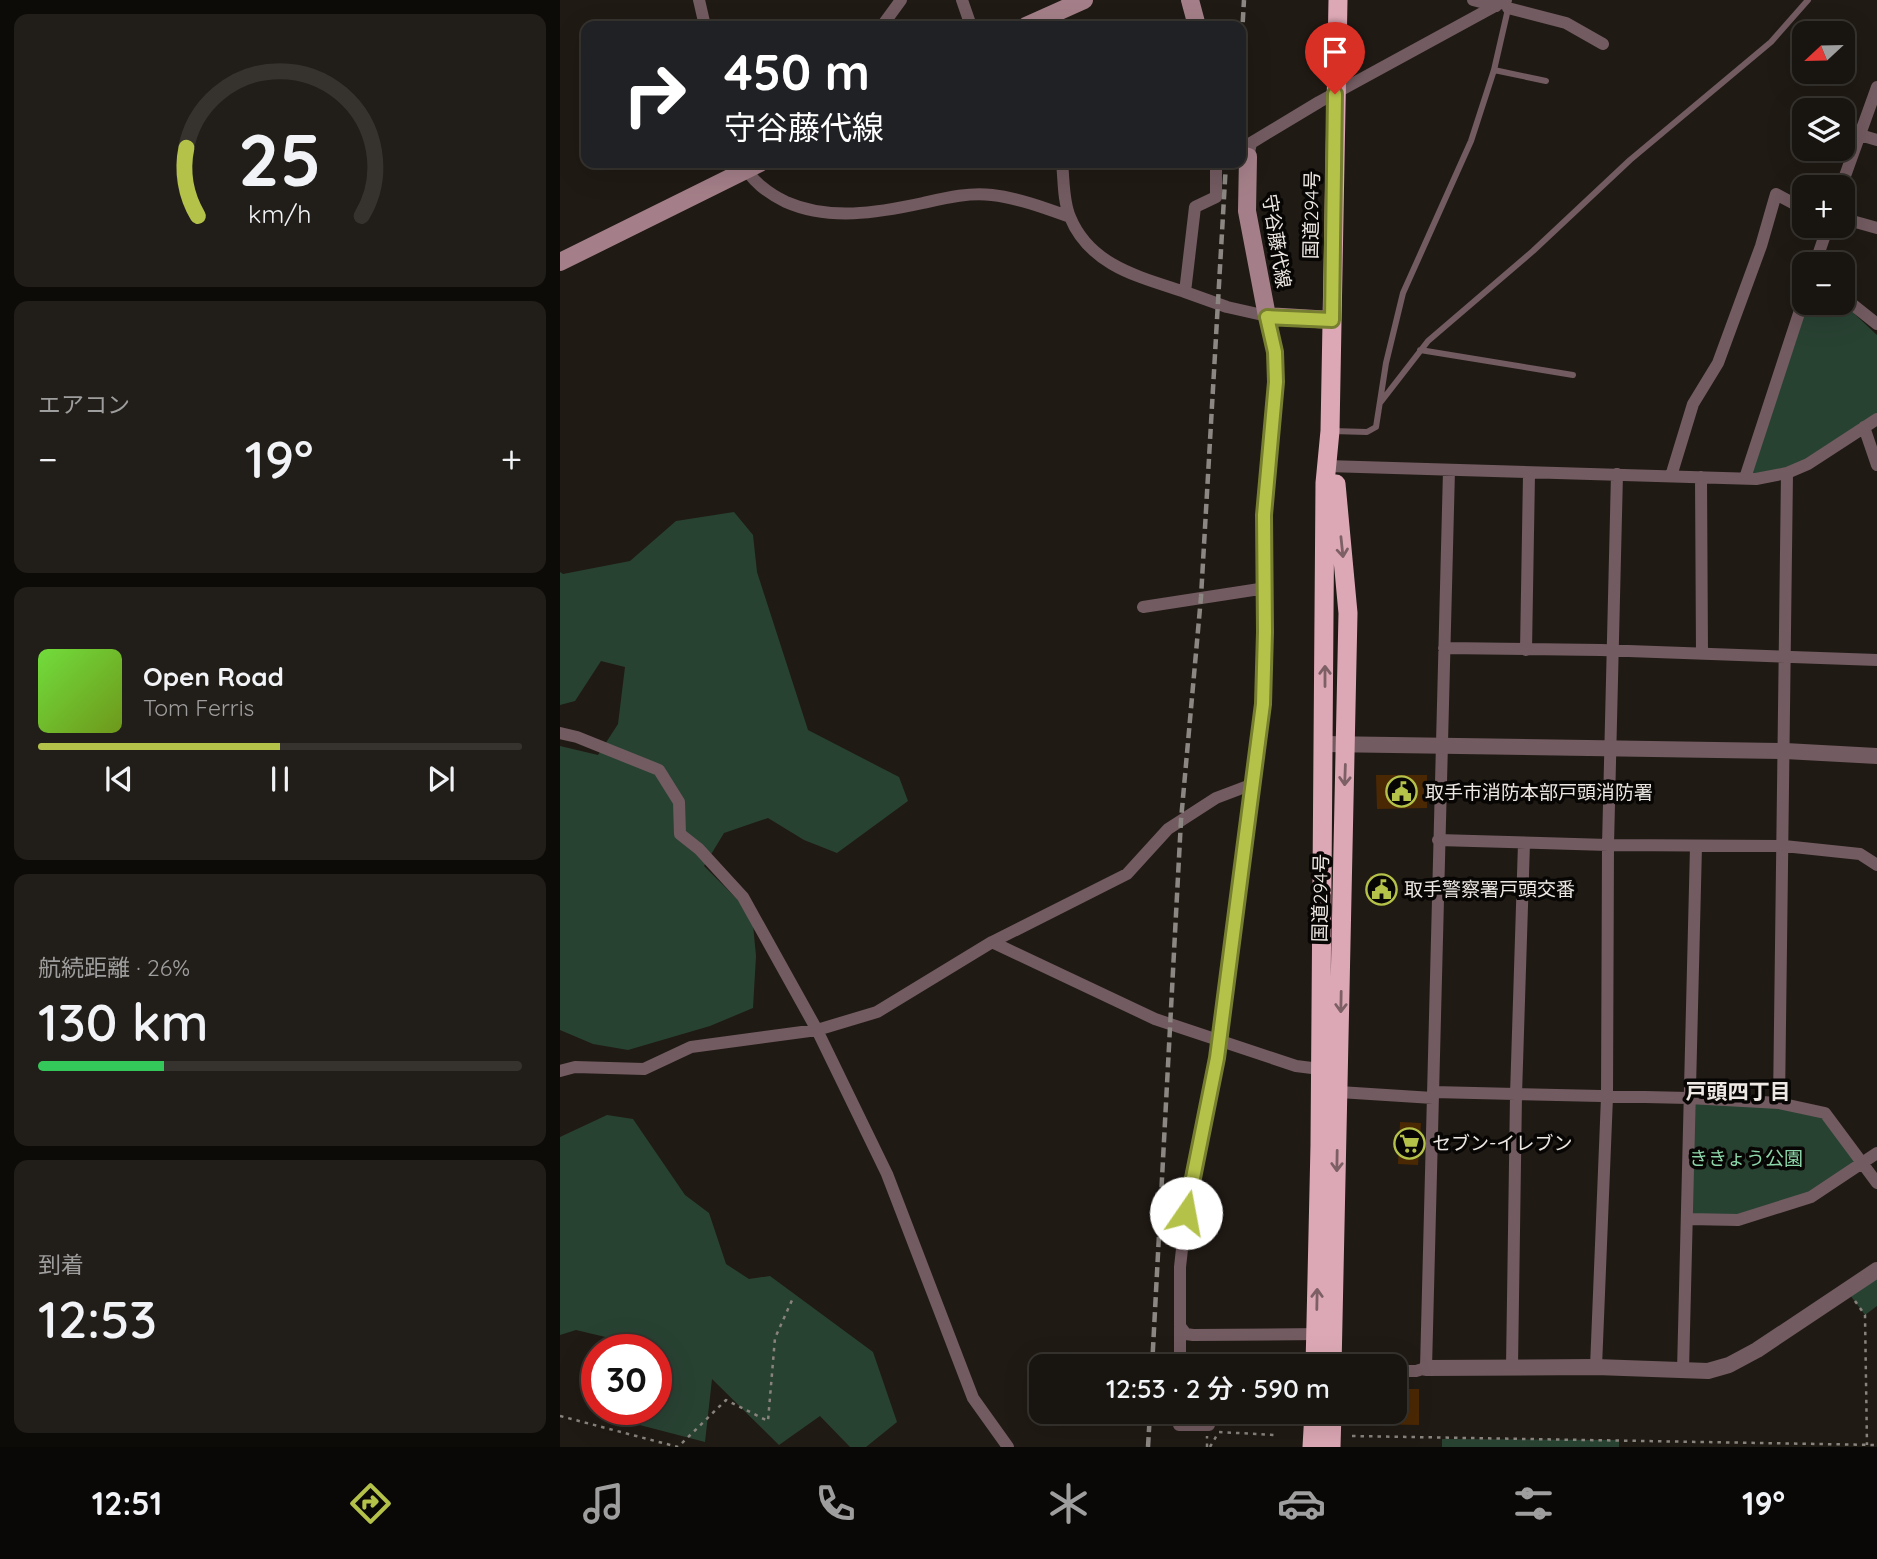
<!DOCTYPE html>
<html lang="ja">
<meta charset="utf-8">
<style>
body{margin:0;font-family:Quicksand,"Noto Sans JP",sans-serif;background:#211d18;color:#f1f3f6;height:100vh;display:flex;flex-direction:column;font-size:26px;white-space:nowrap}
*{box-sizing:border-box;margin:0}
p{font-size:23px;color:#9f9e9e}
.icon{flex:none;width:38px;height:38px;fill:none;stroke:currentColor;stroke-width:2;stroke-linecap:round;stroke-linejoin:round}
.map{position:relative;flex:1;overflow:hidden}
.details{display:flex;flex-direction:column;gap:14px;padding:14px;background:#0d0b08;width:560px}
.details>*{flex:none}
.banner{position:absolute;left:21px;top:21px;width:665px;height:147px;border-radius:14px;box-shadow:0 7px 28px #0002,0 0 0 2px #36332f;background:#202124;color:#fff;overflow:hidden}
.needle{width:46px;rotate:248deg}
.fabs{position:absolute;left:1232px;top:21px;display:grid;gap:14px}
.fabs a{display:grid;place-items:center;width:63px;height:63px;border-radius:14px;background:#18140f;box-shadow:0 7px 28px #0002,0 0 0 2px #36332f;font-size:35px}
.speed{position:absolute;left:21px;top:1334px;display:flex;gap:14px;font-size:35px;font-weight:700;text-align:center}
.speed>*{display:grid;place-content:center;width:91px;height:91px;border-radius:50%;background:#18140f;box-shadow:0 7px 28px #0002,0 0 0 2px #36332f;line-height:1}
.speed .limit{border:10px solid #d22;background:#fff;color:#111}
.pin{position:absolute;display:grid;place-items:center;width:60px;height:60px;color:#fff;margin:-72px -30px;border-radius:50% 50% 50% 0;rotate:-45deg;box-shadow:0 0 7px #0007}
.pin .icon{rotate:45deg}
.me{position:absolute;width:77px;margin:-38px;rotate:12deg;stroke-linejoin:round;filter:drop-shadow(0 0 5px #0008)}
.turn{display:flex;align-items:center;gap:24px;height:147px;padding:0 28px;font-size:32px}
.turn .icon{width:91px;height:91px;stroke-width:2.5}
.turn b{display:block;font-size:49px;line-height:60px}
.big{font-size:52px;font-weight:600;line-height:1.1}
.details .tile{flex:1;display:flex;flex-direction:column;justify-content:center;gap:10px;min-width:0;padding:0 24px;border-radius:14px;background:#211d18}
.details .dial{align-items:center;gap:0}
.dial svg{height:182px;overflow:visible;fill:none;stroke:#36332f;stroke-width:7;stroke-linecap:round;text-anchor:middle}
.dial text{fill:#f1f3f6;stroke:none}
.song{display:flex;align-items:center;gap:21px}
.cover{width:84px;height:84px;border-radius:10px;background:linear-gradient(135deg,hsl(100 70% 55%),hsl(80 70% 35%))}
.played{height:7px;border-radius:4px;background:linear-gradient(90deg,#b5c249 50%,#36332f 50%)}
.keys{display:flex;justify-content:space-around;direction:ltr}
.heat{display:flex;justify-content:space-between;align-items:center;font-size:38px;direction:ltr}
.charge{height:10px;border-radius:5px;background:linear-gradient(90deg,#34c759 26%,#36332f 0)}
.trip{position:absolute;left:469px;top:1354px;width:378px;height:70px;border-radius:14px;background:#18140f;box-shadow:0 7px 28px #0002,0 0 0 2px #36332f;font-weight:600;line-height:70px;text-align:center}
.tab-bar{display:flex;height:112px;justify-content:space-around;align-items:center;background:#0a0806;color:#9f9e9e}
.tab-bar .icon{width:49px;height:49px}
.tab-bar .active{color:#b5c249}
.tab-bar b{font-size:32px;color:#f1f3f6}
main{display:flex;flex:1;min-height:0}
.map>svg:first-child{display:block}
.green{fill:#284232}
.building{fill:#4b2804}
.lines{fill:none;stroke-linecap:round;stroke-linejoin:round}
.path{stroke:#89837e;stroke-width:2.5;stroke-dasharray:3.5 5;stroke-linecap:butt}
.service{stroke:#725b61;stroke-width:6}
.minor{stroke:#725b61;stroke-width:12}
.tertiary{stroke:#725b61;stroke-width:16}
.secondary{stroke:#a47f89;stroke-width:18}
.trunk{stroke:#dda8b6;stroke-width:19}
.rail{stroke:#8c8782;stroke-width:4.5;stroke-dasharray:10 5;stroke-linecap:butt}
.oneway{stroke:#7d5f66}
.route-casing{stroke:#767e2f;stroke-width:18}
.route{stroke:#b5c249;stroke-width:12}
.labels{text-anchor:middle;stroke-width:7;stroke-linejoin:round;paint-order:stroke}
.street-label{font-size:19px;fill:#ede8e4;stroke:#080604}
.poi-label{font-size:19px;fill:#ede8e4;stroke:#080604;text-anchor:start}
.park-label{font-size:19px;fill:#8cd7a9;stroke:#080604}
.neighbourhood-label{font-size:21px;font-weight:bold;fill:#ede8e4;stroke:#080604}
</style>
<main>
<section class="details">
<div class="tile dial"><svg viewBox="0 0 100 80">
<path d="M14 69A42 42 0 1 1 86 69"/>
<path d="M14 69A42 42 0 0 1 9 39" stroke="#b5c249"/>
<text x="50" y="56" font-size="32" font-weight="700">25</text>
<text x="50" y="72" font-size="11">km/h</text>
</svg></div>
<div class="tile"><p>エアコン</p>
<div class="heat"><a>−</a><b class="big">19°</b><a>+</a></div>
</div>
<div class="tile">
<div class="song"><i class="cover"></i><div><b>Open Road</b><p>Tom Ferris</p></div></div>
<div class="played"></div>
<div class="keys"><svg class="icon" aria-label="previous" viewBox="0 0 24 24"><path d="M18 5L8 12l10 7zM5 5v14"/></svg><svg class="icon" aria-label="pause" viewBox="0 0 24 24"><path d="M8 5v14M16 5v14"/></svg><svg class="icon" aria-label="next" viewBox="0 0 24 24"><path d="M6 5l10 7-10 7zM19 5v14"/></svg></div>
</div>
<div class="tile"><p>航続距離 · 26%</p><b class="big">130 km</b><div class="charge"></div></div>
<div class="tile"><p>到着</p><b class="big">12:53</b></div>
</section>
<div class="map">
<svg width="1317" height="1447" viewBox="0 0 1317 1447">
<rect width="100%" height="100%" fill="#201a14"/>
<!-- green -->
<path class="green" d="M1244,303L1285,305L1317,335V419L1248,464L1185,478Z
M174,512L193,535L197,572L248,730L339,777L348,801L277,853L244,840L208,818L164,833L144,866L192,914L196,956L193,1008L150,1026L68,1050L33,1044L0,1030V746L38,755L58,724L65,667L41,661L15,701L0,705V572L3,574L70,561L116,521Z
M1129,1098L1265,1113L1303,1163L1251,1197L1178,1220L1128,1219Z
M47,1115L73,1119L125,1195L149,1213L166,1264L189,1279L210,1276L313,1352L337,1422L306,1447H290L260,1416L219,1445L152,1379L145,1442L45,1416L38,1409H96V1349H51L58,1340L16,1330L0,1335V1137Z
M1317,1270V1306L1305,1315L1287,1291Z
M882,1439L1059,1440V1447H882Z"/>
<!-- building -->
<path class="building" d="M816,775H867V808L817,809Z
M810,876H831L832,902H810Z
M840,1122L861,1123L858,1165L838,1164Z
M835,1389H859V1425L805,1424V1412H835Z"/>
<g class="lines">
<!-- path -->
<path class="path" d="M1295,1301L1305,1315L1307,1445
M0,1416L118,1447L166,1400L208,1421L215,1338L233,1298
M659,1423H736
M659,1432L715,1435
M792,1436L1317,1445
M647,1447V1436
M650,1447L657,1435"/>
<!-- service -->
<path class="service" d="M934,70L986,81
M860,350L1013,375
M820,403L868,341L973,251L1070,160L1211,42L1248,0
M772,431L807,432L816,427L826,363L843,293L911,141L934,70L948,9"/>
<!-- minor -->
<path class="minor" d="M139,0L145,26
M402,0L411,26
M913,0L936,6
M948,8L1006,23L1043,44
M322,26L341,0
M1300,135L1317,140
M688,157L691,143L759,102L946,0
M183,163C190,180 209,194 226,202C269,221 317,213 363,203C385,198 409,192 432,195C458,198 485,208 510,217
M502,163C504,180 503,201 510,217C530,266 580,277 625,292L635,207L656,197V163
M1281,187L1317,87
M1283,221H1292L1317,228
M1255,264L1268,226
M625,292L667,307L707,316L715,352L716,382L704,515L705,632L703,704L654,1075L626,1213L620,1267V1326L626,1334L633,1335L762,1334
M1283,297L1317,324
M1304,427L1317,465
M767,466L1196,479L1227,473L1248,464L1317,419
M1111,476L1133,404L1158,363L1201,246L1216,194L1244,209
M1141,477L1142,653
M1185,478L1244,298
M583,607L706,588
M884,648L1041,650L1317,660
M966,650L969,474
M0,733L17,737L99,770L119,802L120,834L139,849L183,897L257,1030L327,1174L413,1398L448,1447
M878,840L1048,845L1224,846L1300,854L1317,865
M432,942L595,1019L736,1066L760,1069
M0,1071L15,1067L84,1069L131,1047L257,1030L317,1012L432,942L567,874L608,829L656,798L693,784
M779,1092L873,1098
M873,1092L1129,1098L1219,1103L1265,1113L1317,1183
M1219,1103L1227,473
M1128,1219L1178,1220L1251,1197L1317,1153
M620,1367V1327
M952,1367L956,1095L964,843
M1036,1367L1047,1097L1048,845L1057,474
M835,1371H856L866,1368L889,470
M1123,1371L1136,846
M619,1412V1425H649"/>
<!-- tertiary -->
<path class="tertiary" d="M765,744L1225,751L1317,756
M866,1368L1036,1367L1148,1371L1169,1365L1197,1350L1317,1270"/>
<!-- secondary -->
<path class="secondary" d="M630,0L637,26
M466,26L524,0
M681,155L688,157L687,211L707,316L772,320
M0,262L200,163"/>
<!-- trunk -->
<path class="trunk" d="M755,1367L760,1145L765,483L770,431L778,0
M772,1367L788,613L776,484
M752,1447L754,1412
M771,1447L772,1412"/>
<!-- rail -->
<path class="rail" d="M681,52L684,0
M592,1367L621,820L641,597L666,163
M588,1447L590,1412"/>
</g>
<!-- one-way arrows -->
<defs><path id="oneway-shaft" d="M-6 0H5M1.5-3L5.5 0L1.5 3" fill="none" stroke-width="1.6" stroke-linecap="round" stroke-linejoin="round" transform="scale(1.75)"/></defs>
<g class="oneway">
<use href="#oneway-shaft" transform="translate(782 547) rotate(84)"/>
<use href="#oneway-shaft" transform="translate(765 676) rotate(-90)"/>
<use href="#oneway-shaft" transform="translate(785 775) rotate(92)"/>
<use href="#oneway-shaft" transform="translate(781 1002) rotate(91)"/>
<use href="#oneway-shaft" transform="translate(777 1161) rotate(91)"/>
<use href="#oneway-shaft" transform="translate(757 1299) rotate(-89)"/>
</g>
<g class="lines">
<defs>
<path id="route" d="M626,1213L657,1058L703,704L705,632L704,515L716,382L715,352L707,317L772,320L775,94"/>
</defs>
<!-- route casing -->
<use href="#route" class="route-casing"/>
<!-- route -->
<use href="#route" class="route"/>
</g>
<!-- icons -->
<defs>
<symbol id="civic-ring" viewBox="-11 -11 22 22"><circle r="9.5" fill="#080604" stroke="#b5c249" stroke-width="1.5"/><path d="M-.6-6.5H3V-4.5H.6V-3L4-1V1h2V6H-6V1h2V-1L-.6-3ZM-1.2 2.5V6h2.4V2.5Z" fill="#b5c249"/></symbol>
<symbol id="supermarket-ring" viewBox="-11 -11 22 22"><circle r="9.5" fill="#080604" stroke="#b5c249" stroke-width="1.5"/><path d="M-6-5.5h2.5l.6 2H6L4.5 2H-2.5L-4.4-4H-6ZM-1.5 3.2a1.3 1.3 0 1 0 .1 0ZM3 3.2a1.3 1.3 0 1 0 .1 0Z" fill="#b5c249"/></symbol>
</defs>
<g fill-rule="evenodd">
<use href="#civic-ring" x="824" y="774" width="35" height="35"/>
<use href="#civic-ring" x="804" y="872" width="35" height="35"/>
<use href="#supermarket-ring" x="832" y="1126" width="35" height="35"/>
</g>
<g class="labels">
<!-- street labels -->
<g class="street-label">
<text transform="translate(751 215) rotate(-89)" y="7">国道294号</text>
<text transform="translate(717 241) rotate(81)" y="7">守谷藤代線</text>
<text transform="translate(760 898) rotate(-89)" y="7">国道294号</text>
</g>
<!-- poi labels -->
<g class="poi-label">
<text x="865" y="799">取手市消防本部戸頭消防署</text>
<text x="844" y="896">取手警察署戸頭交番</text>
<text x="872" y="1150">セブン-イレブン</text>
</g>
<!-- park labels -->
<g class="park-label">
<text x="1186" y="1165">ききょう公園</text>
</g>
<!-- neighbourhood labels -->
<g class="neighbourhood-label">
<text x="1178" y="1099">戸頭四丁目</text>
</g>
</g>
</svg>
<div class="fabs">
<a><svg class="needle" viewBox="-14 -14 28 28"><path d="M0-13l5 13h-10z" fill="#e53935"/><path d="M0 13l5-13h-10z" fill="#9f9e9e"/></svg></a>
<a><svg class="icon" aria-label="layers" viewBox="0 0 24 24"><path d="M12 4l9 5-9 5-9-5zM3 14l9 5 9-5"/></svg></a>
<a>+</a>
<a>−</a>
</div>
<div class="speed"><div class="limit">30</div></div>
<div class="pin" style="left:775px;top:94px;background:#d93025"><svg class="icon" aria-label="arrive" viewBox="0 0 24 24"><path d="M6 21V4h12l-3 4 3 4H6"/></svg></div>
<svg class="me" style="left:626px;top:1213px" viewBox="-20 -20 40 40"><circle r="19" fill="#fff"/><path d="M0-13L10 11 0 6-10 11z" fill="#b5c249"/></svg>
<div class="trip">12:53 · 2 分 · 590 m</div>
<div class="banner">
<div class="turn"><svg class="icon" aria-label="right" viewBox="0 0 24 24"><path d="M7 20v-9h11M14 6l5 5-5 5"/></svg><div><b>450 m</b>守谷藤代線</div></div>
</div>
</div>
</main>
<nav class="tab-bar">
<b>12:51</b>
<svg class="icon active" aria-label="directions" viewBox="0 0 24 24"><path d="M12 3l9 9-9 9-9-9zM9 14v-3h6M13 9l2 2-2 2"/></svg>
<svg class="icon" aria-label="music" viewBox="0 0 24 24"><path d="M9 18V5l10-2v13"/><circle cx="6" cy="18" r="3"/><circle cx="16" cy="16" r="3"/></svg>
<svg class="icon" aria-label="phone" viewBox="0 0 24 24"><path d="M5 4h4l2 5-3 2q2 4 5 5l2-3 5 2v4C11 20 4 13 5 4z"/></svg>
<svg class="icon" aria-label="climate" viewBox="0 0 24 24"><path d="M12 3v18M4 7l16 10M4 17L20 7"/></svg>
<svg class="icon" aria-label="car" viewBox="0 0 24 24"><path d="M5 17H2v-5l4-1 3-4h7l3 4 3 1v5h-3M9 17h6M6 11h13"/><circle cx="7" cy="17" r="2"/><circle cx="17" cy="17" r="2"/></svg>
<svg class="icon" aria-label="filters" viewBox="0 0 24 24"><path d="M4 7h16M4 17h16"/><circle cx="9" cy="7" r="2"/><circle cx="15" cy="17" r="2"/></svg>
<b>19°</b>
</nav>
